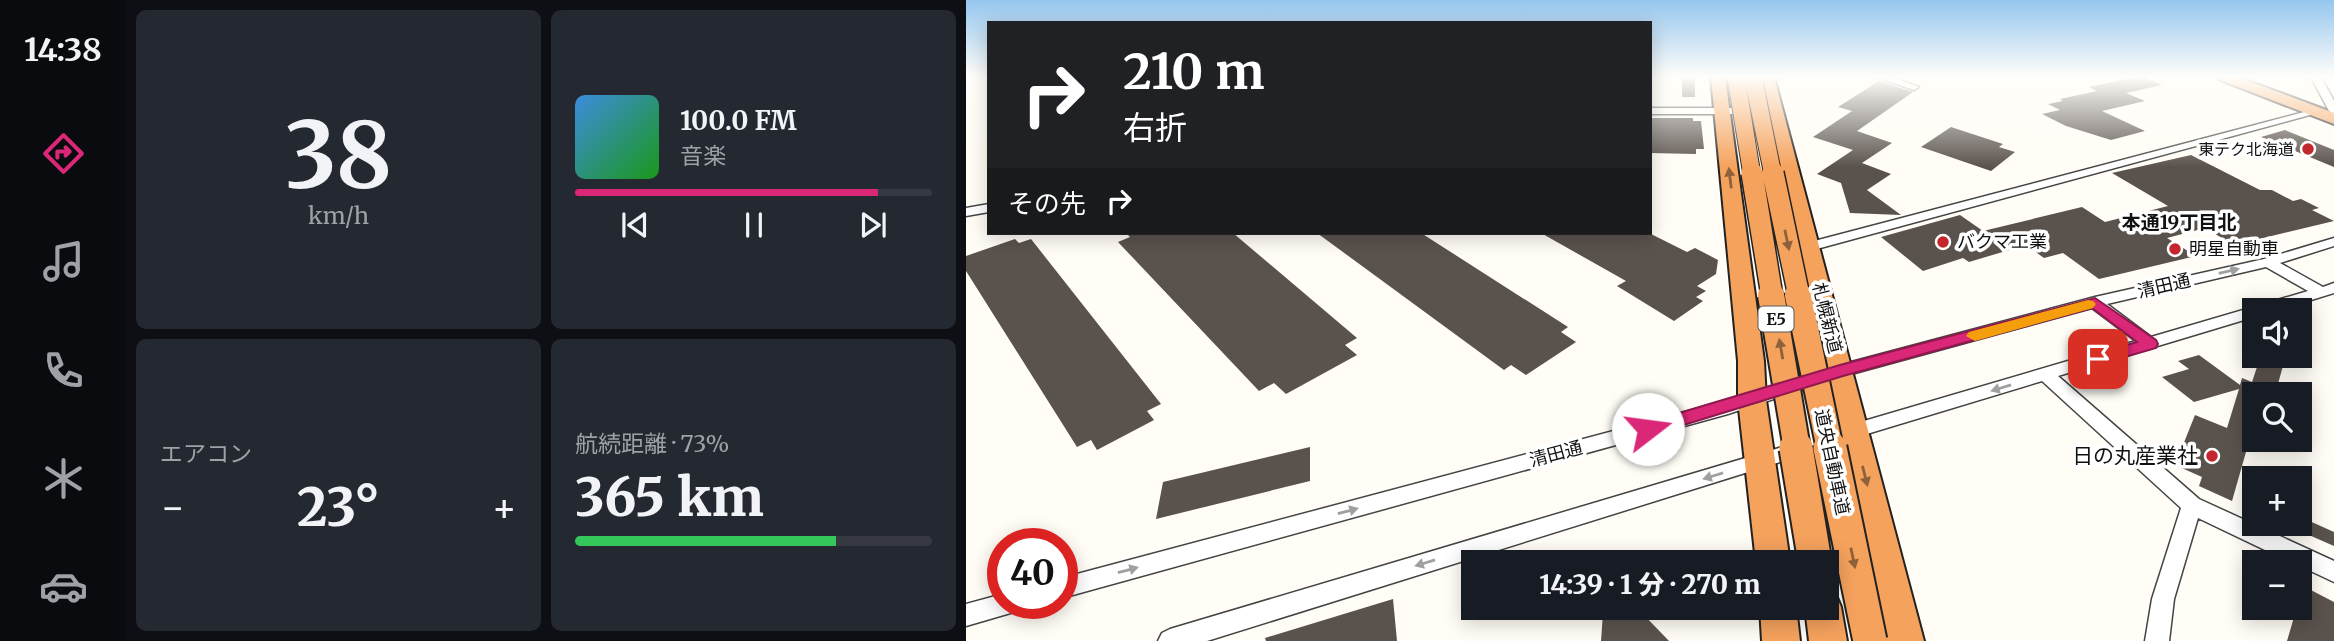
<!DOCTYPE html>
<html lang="ja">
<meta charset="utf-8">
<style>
body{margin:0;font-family:Merriweather,"Noto Sans JP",serif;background:#242831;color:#f1f3f6;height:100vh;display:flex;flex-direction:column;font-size:26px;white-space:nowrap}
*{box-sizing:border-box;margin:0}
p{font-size:23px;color:#9ea1a6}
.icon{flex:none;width:38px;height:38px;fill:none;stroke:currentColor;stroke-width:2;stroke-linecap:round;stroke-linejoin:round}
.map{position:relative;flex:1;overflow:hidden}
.sheet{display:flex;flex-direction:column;gap:10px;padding:10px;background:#0d0f14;width:840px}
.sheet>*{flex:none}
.top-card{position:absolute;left:21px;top:21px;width:665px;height:214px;border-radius:0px;box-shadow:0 4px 18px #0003;background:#202124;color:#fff;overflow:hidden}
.tools{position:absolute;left:1276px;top:298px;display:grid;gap:14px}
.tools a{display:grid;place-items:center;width:70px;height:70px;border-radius:0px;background:#171b24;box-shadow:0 4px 18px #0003;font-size:35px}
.speed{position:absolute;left:21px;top:528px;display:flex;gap:14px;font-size:35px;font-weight:700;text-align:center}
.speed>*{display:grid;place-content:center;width:91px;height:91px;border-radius:50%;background:#171b24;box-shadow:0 4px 18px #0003;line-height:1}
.speed .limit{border:10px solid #d22;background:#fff;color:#111}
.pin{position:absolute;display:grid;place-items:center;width:60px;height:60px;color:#fff;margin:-30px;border-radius:14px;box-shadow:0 4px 10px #0006}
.me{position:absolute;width:77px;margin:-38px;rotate:75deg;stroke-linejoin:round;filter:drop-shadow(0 0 5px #0008)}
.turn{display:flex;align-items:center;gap:24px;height:147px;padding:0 21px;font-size:32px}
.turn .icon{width:91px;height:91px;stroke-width:2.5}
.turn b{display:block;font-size:49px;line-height:60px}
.then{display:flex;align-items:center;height:66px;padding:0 21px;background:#0003;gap:14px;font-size:26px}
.big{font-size:52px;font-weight:800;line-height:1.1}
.sheet .widget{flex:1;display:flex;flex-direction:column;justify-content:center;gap:10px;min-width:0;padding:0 24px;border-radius:10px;background:#242831}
.sheet .dial{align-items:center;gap:0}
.dial b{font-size:91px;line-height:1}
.song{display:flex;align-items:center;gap:21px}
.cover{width:84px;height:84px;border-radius:10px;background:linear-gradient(135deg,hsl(210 70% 55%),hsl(120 70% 35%))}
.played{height:7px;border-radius:4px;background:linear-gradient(90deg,#db2777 85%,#363941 85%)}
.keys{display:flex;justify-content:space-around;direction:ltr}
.heat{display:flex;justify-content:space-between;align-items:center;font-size:38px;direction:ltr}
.charge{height:10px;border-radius:5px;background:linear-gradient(90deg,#34c759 73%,#363941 0)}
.sheet .tiles{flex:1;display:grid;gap:10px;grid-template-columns:repeat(2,1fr)}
.trip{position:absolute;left:495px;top:550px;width:378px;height:70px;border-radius:0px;background:#171b24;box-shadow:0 4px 18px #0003;font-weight:800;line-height:70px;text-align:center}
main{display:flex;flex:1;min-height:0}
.dock{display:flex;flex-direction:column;width:126px;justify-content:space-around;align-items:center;background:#090b0e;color:#9ea1a6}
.dock .icon{width:49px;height:49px}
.dock .selected{color:#db2777}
.dock b{font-size:32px;color:#f1f3f6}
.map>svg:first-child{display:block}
.building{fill:#5a524d}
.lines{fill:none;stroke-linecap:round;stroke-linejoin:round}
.minor-casing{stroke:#444;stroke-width:3}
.highway-casing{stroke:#222;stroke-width:4}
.minor{fill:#fff;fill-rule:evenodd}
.highway{fill:#f5a25d;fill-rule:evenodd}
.highway-bridge-far3-casing{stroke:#222;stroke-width:19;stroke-linecap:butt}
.highway-bridge-far2-casing{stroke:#222;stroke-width:24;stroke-linecap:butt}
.highway-bridge-far1-casing{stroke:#222;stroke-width:30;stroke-linecap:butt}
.highway-bridge-casing{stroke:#222;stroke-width:37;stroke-linecap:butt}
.highway-bridge-far3{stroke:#f5a25d;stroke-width:17}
.highway-bridge-far2{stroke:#f5a25d;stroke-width:21}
.highway-bridge-far1{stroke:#f5a25d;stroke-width:26}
.highway-bridge{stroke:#f5a25d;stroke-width:33}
.oneway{fill:#8e613b}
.oneway2{fill:#a0a0a0}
.route{fill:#db2777;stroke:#8e194d;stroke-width:2}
.slow{fill:#f59e0b}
.poi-dot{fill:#c4262e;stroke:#fff;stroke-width:2.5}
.labels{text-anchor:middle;stroke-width:7;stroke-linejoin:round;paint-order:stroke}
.far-poi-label{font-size:16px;fill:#111;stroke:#fff;text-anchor:end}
.shield{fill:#fff;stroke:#585858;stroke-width:2}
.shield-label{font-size:16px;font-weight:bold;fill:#111}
.poi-label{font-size:18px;fill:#111;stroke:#fff;text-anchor:start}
.street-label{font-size:18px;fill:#111;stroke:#fff}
.neighbourhood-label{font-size:19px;font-weight:bold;fill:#111;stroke:#fff}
.near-poi-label{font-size:21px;fill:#111;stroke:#fff;text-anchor:end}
</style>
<main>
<nav class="dock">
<b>14:38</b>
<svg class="icon selected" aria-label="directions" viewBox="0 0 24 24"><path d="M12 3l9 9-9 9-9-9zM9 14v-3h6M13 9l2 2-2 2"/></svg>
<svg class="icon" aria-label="music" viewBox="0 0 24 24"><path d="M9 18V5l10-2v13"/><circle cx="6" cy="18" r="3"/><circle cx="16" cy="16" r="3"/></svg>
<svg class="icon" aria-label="phone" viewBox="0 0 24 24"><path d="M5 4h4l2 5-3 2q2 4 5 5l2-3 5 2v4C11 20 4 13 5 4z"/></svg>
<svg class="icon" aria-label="climate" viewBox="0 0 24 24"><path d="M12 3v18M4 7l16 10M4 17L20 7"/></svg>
<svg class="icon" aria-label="car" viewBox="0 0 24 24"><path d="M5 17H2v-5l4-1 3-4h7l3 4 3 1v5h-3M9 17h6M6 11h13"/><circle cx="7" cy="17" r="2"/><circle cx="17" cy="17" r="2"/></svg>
</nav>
<section class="sheet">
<div class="tiles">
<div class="widget dial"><b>38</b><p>km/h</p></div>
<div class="widget">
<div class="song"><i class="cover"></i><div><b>100.0 FM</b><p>音楽</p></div></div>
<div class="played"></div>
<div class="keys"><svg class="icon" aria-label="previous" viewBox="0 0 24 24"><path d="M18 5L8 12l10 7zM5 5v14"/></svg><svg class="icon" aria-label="pause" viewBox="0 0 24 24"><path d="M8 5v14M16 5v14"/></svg><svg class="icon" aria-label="next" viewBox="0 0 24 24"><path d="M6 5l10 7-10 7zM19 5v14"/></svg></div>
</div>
<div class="widget"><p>エアコン</p>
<div class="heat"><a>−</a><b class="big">23°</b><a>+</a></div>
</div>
<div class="widget"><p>航続距離 · 73%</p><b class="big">365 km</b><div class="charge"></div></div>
</div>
</section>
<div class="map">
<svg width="1368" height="641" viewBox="0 0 1368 641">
<rect width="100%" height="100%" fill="#fffdf5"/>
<!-- building -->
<path class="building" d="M716,77H729V97H716Z
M1169,77H1177L1196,85L1160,93L1179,101L1136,111L1179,131L1145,140L1100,126L1076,114L1094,110L1082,104L1097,101L1094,99L1131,91L1123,87Z
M913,81L947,92L891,131L926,143L896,163L925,174L901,190L935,215L884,213L875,183L851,174L887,150L847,137L886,111L872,107Z
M684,118H727V121H735L738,149H730V154L684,153Z
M985,127L1037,144L1033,147L1049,152L1025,171L955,147Z
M1319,130L1368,150V167L1295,137Z
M1225,155L1294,190H1306L1327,201L1335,199L1353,208L1346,210L1368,221L1268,245L1239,228L1201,238L1230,256L1133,279L1097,253L1078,258L1060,245L1003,262L997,258L957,271L915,237L994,215L1017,231L1116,207L1139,222L1202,206L1146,173Z
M160,233H267L391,338L379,345L391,355L320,394L308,383L293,391L152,242L164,237Z
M351,233H455L602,327L595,332L610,342L560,375L545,365L538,370Z
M575,233H683L721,252L729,248L752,260L750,274L731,286L740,291L730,297L737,301L708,321L651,286L660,281Z
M49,239L53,243L65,239L195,404L181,411L188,420L131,450L125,440L111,447L0,271V256Z
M1233,355L1274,385L1276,378L1286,382L1295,355H1320L1310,391L1313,394H1288V424L1266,501L1233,486L1236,477L1209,465L1229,415L1261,428L1273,389L1228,402L1196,377L1223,369L1212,361Z
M344,447V481L190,519L197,482Z
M1339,519L1368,532V546L1336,532Z
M1337,586L1368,602V641H1321L1331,607H1334Z
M427,599L431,641H300L299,638Z
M637,613L677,614L703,641H635Z"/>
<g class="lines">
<defs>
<path id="minor" d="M910,77H925L953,87L948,90Z
M1345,77H1355L1368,101V114L1363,111Z
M684,108H787L792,111L787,114H684Z
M1346,110L1355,112L847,250L842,251L835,247L837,244Z
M23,204V212L0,216V208Z
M1368,238V246L1314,263L1357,287L1368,283V293L1313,310H1288V317L1092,376L1233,499L1368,561V582L1334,566V562H1324L1232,518L1208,599L1203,641H1179L1186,599L1215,508L1076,381L881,440L874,438L872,433L874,428L881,426L1170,341L1126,308L878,376L762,414L96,598V578L760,401L874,365L1129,297L1298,259ZM1300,267L1342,291L1185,337L1141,304Z
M833,442L840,444L843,449L840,454L241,641H192L196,633L204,629Z
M37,594V604H51L48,612L0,626V604Z"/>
<path id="highway" d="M745,77H759L798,361L800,400L824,562H790L772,400V361Z
M794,77H808L958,641H920Z
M1252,77H1272L1368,113V124L1254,80Z
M861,592L870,595L875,607L881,641H843L839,607H861Z
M794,607H830L834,641H796Z"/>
</defs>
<!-- minor casing -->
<use href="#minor" class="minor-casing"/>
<!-- highway casing -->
<use href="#highway" class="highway-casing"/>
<!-- minor -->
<use href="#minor" class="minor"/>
<!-- highway -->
<use href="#highway" class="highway"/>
<defs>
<path id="highway-bridge-far3" d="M770,77L786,175
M787,77L807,175"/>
<path id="highway-bridge-far2" d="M786,173L806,296
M807,173L833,296"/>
<path id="highway-bridge-far1" d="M805,295L831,449
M832,295L864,449"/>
<path id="highway-bridge" d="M830,448L849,562
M864,448L904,641"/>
</defs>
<!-- highway-bridge-far3 casing -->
<use href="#highway-bridge-far3" class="highway-bridge-far3-casing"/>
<!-- highway-bridge-far2 casing -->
<use href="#highway-bridge-far2" class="highway-bridge-far2-casing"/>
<!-- highway-bridge-far1 casing -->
<use href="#highway-bridge-far1" class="highway-bridge-far1-casing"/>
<!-- highway-bridge casing -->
<use href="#highway-bridge" class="highway-bridge-casing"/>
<!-- highway-bridge-far3 -->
<use href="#highway-bridge-far3" class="highway-bridge-far3"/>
<!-- highway-bridge-far2 -->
<use href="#highway-bridge-far2" class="highway-bridge-far2"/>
<!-- highway-bridge-far1 -->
<use href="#highway-bridge-far1" class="highway-bridge-far1"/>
<!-- highway-bridge -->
<use href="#highway-bridge" class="highway-bridge"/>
</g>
<!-- one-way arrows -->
<defs><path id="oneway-solid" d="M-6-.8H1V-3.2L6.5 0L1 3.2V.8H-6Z" transform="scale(1.75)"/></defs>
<g class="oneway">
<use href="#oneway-solid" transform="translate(764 178) rotate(-97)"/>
<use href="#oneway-solid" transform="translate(821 240) rotate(78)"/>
<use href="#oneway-solid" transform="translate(815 349) rotate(-100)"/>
<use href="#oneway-solid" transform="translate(899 476) rotate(76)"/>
<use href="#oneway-solid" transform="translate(887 558) rotate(78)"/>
</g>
<g class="oneway2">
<use href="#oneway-solid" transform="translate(1263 271) rotate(-13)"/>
<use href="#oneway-solid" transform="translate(1035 388) rotate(163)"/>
<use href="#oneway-solid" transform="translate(747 476) rotate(163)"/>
<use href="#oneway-solid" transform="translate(382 511) rotate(-15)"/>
<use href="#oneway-solid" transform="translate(459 563) rotate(163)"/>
<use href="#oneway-solid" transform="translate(162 570) rotate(-15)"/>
</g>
<!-- sky -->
<linearGradient id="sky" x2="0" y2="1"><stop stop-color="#95c6ee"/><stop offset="0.46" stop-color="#fffefa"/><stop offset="1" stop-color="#fffefa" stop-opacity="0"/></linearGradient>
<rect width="1368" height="167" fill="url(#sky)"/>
<!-- route -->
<path class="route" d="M1129,298L1190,340L1192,344L1190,348L1132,365L1126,363L1123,359L1126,355L1171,342L1126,308L877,376L682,436L676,434L673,429L676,424L874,365Z"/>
<!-- slow -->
<path class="slow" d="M1122,300L1127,301L1130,304L1127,308L1009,341L1000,336L1003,332Z"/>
<!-- markers -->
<g class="poi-dot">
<circle cx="1342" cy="149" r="7"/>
<circle cx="977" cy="242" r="7"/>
<circle cx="1209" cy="249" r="7"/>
<circle cx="1246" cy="456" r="7"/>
</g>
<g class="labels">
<!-- far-poi labels -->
<g class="far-poi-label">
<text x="1328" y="155">東テク北海道</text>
</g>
<!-- shield labels -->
<rect class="shield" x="792.5" y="306.5" width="35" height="25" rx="5"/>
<g class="shield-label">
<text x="810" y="325">E5</text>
</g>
<!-- poi labels -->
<g class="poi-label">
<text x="991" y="248">バクマ工業</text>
<text x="1223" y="255">明星自動車</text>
</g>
<!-- street labels -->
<g class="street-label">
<text transform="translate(1198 286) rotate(-13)" y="6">清田通</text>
<text transform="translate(861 318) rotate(76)" y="6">札幌新道</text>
<text transform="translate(590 454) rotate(-15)" y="6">清田通</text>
<text transform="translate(866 462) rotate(78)" y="6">道央自動車道</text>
</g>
<!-- neighbourhood labels -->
<g class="neighbourhood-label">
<text x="1213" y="229">本通19丁目北</text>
</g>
<!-- near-poi labels -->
<g class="near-poi-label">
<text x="1232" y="463">日の丸産業社</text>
</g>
</g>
</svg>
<div class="tools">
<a><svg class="icon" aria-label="sound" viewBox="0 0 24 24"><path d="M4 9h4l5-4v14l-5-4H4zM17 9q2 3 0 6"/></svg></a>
<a><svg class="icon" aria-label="search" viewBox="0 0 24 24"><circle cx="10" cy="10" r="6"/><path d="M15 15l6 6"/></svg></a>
<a>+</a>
<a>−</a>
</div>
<div class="speed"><div class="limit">40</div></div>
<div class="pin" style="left:1132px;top:359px;background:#d93025"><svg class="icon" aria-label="arrive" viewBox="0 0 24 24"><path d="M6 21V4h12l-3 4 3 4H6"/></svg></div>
<svg class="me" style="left:682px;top:429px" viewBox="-20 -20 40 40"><circle r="19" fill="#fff"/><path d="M0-13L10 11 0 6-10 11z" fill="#db2777"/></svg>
<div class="trip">14:39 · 1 分 · 270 m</div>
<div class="top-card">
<div class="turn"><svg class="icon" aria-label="right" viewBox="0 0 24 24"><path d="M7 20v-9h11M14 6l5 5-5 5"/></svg><div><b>210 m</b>右折</div></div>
<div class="then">その先<svg class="icon" aria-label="right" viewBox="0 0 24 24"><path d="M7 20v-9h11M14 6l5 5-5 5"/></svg></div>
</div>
</div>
</main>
